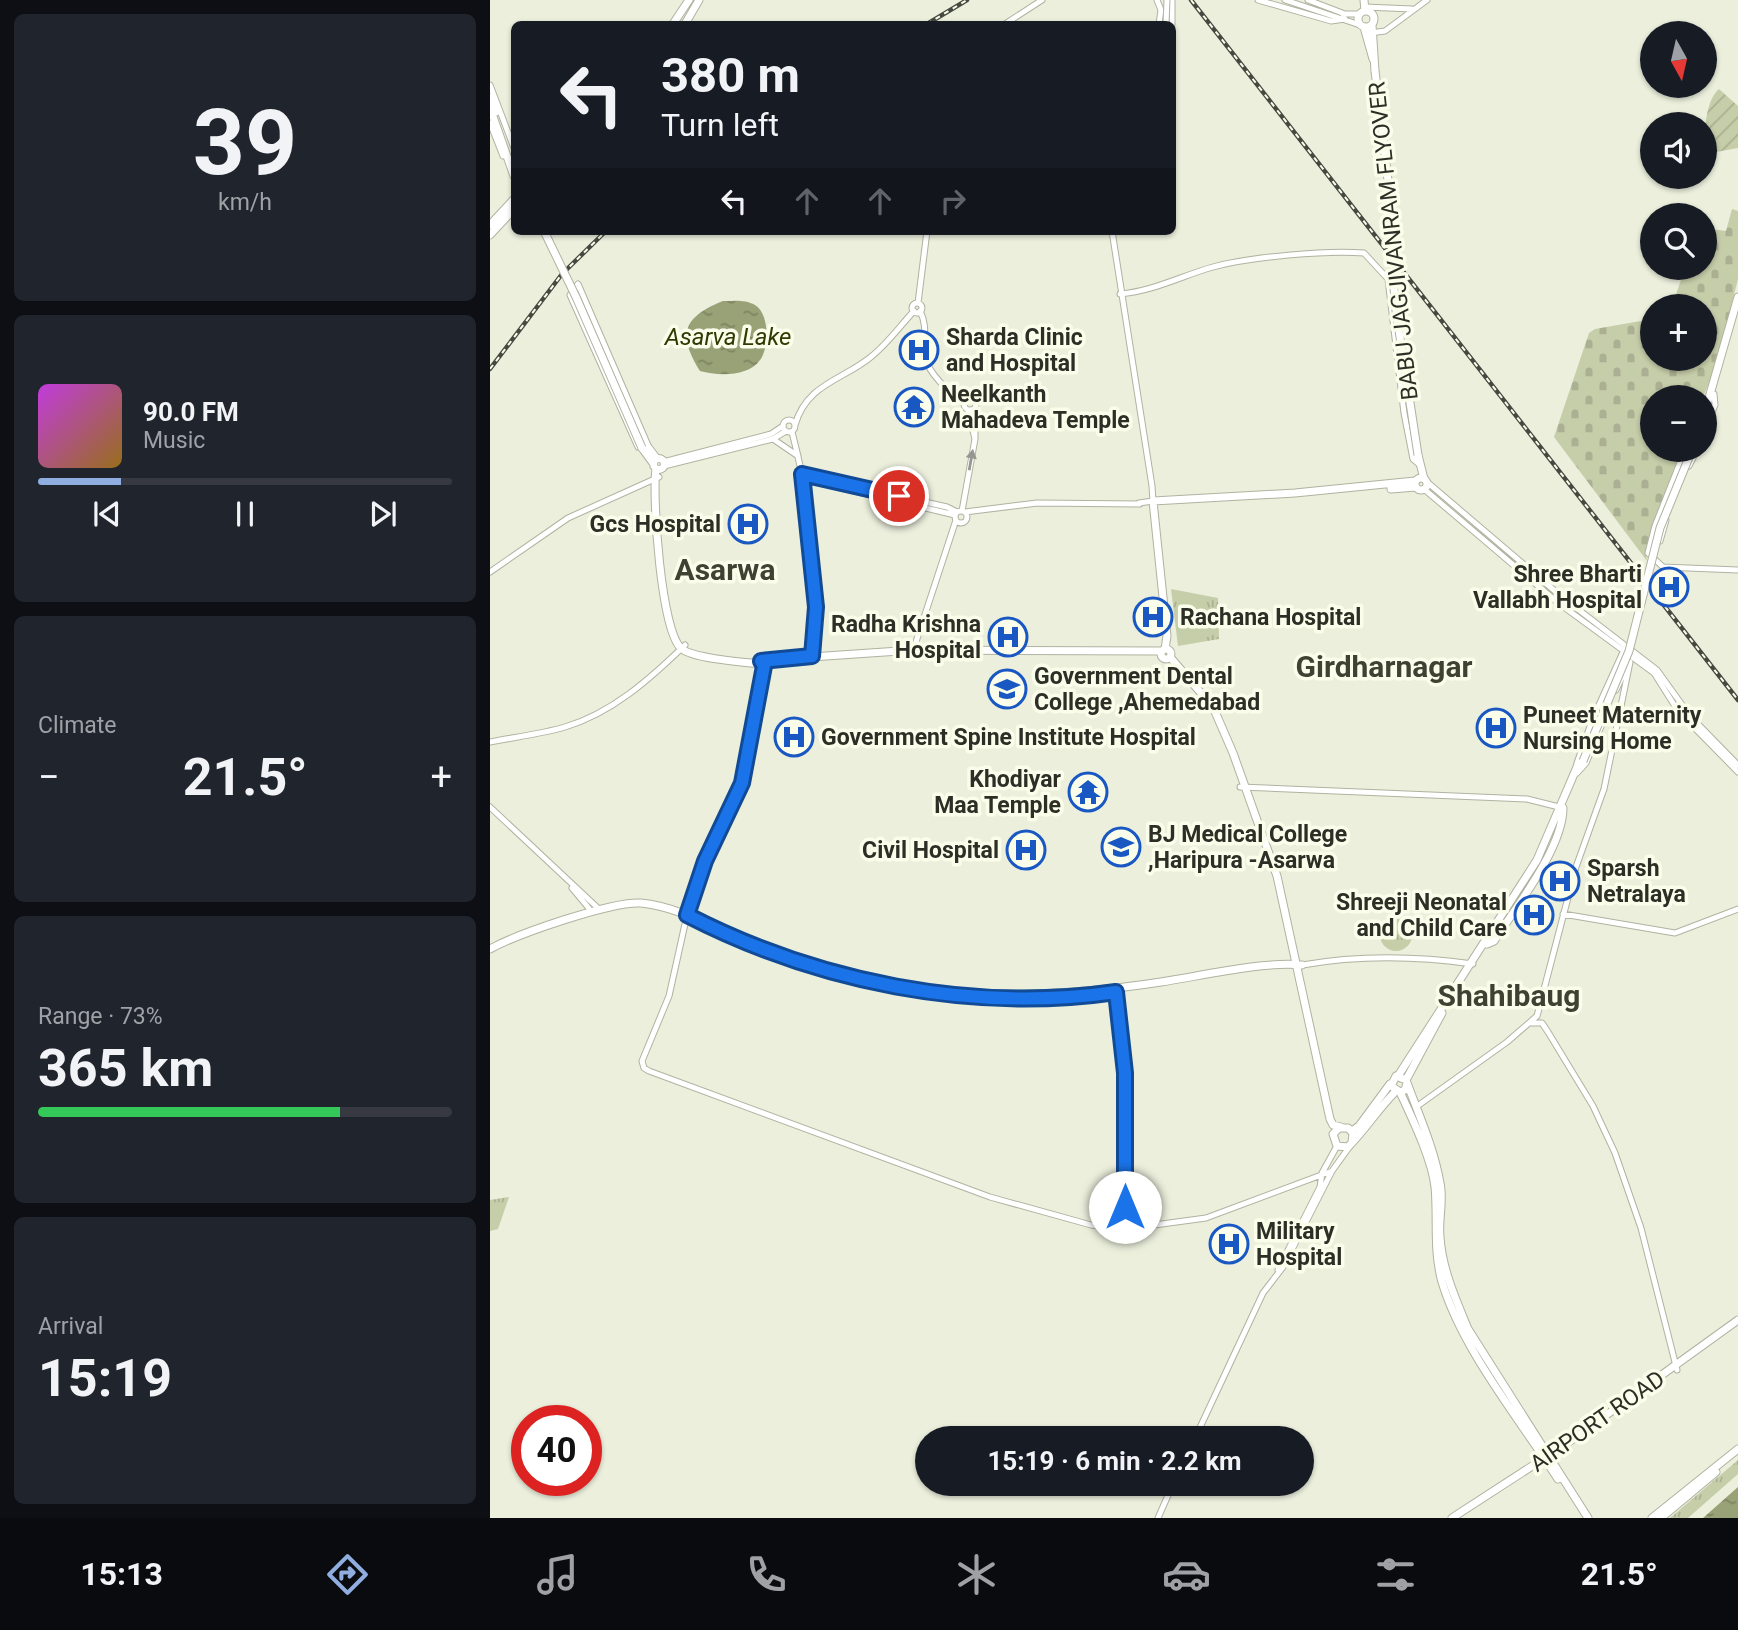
<!DOCTYPE html>
<meta charset="utf-8">
<style>
body{margin:0;font-family:Roboto,sans-serif;background:#20242c;color:#f1f3f6;height:100vh;display:flex;flex-direction:column;font-size:26px;white-space:nowrap}
*{box-sizing:border-box;margin:0}
p{font-size:23px;color:#9ea1a6}
.icon{flex:none;width:38px;height:38px;fill:none;stroke:currentColor;stroke-width:2;stroke-linecap:round;stroke-linejoin:round}
.map{position:relative;flex:1;overflow:hidden}
.side{display:flex;flex-direction:column;gap:14px;padding:14px;background:#0d0f14;width:490px}
.side>*{flex:none}
.hud{position:absolute;left:21px;top:21px;width:665px;height:214px;border-radius:10px;box-shadow:0 2px 5px #0004;background:#171b24;color:#f1f3f6;overflow:hidden}
.needle{width:46px;rotate:172deg}
.buttons{position:absolute;left:1150px;top:21px;display:grid;gap:14px}
.buttons a{display:grid;place-items:center;width:77px;height:77px;border-radius:50%;background:#171b24;box-shadow:0 2px 5px #0004;font-size:35px}
.speed{position:absolute;left:21px;top:1405px;display:flex;gap:14px;font-size:35px;font-weight:700;text-align:center}
.speed>*{display:grid;place-content:center;width:91px;height:91px;border-radius:50%;background:#171b24;box-shadow:0 2px 5px #0004;line-height:1}
.speed .limit{border:10px solid #d22;background:#fff;color:#111}
.pin{position:absolute;display:grid;place-items:center;width:60px;height:60px;color:#fff;margin:-30px;border:4px solid #fff;border-radius:50%;box-shadow:0 2px 7px #0007}
.me{position:absolute;width:77px;margin:-38px;rotate:0deg;stroke-linejoin:round;filter:drop-shadow(0 0 5px #0008)}
.turn{display:flex;align-items:center;gap:24px;height:147px;padding:0 35px;font-size:32px}
.turn .icon{width:91px;height:91px;stroke-width:2.5}
.turn b{display:block;font-size:49px;line-height:60px}
.lanes{display:flex;align-items:center;height:66px;padding:0 35px;background:#0003;justify-content:center;gap:35px;direction:ltr}
.lanes .off{opacity:.35}
.big{font-size:52px;font-weight:700;line-height:1.1}
.side .widget{flex:1;display:flex;flex-direction:column;justify-content:center;gap:10px;min-width:0;padding:0 24px;border-radius:10px;background:#20242c}
.side .dial{align-items:center;gap:0}
.dial b{font-size:91px;line-height:1}
.song{display:flex;align-items:center;gap:21px}
.cover{width:84px;height:84px;border-radius:10px;background:linear-gradient(135deg,hsl(290 70% 55%),hsl(40 70% 35%))}
.played{height:7px;border-radius:4px;background:linear-gradient(90deg,#90addf 20%,#363941 20%)}
.keys{display:flex;justify-content:space-around;direction:ltr}
.heat{display:flex;justify-content:space-between;align-items:center;font-size:38px;direction:ltr}
.charge{height:10px;border-radius:5px;background:linear-gradient(90deg,#34c759 73%,#363941 0)}
.trip{position:absolute;left:425px;top:1426px;width:399px;height:70px;border-radius:35px;background:#171b24;box-shadow:0 2px 5px #0004;font-weight:700;line-height:70px;text-align:center}
.tab-bar{display:flex;height:112px;justify-content:space-around;align-items:center;background:#090b0e;color:#9ea1a6}
.tab-bar .icon{width:49px;height:49px}
.tab-bar .active{color:#90addf}
.tab-bar b{font-size:32px;color:#f1f3f6}
main{display:flex;flex:1;min-height:0}
.map>svg:first-child{display:block}
.grass{fill:url(#grass-tufts)}
.cemetery{fill:url(#cemetery-stones)}
.garden{fill:url(#garden-furrows)}
.water{fill:url(#water-ripples)}
.lines{fill:none;stroke-linecap:round;stroke-linejoin:round}
.minor-casing{stroke:#afb3a0;stroke-width:7}
.major-casing{stroke:#afb3a0;stroke-width:9}
.minor{stroke:#fff;stroke-width:5}
.major{stroke:#fff;stroke-width:7}
.rail-casing{stroke:#46493f;stroke-width:4.5}
.rail{stroke:#f9fde9;stroke-width:2;stroke-dasharray:5;stroke-linecap:butt}
.minor-bridge-casing{stroke:#afb3a0;stroke-width:7;stroke-linecap:butt}
.major-bridge-casing{stroke:#afb3a0;stroke-width:9;stroke-linecap:butt}
.minor-bridge{stroke:#fff;stroke-width:5}
.major-bridge{stroke:#fff;stroke-width:7}
.oneway{fill:#969793}
.route-casing{stroke:#114b97;stroke-width:18}
.route{stroke:#1a73e8;stroke-width:12}
.labels{text-anchor:middle;stroke-width:7;stroke-linejoin:round;paint-order:stroke}
.street-label{font-size:23px;fill:#2d2f27;stroke:#f9fde9}
.poi-label{font-size:23px;font-weight:bold;fill:#2d2f27;stroke:#f9fde9;text-anchor:start}
.water-label{font-size:24px;font-style:italic;fill:#323903;stroke:#f9fde9}
.district-label{font-size:30px;font-weight:bold;fill:#3f4232;stroke:#f9fde9}
</style>
<main>
<section class="side">
<div class="widget dial"><b>39</b><p>km/h</p></div>
<div class="widget">
<div class="song"><i class="cover"></i><div><b>90.0 FM</b><p>Music</p></div></div>
<div class="played"></div>
<div class="keys"><svg class="icon" aria-label="previous" viewBox="0 0 24 24"><path d="M18 5L8 12l10 7zM5 5v14"/></svg><svg class="icon" aria-label="pause" viewBox="0 0 24 24"><path d="M8 5v14M16 5v14"/></svg><svg class="icon" aria-label="next" viewBox="0 0 24 24"><path d="M6 5l10 7-10 7zM19 5v14"/></svg></div>
</div>
<div class="widget"><p>Climate</p>
<div class="heat"><a>−</a><b class="big">21.5°</b><a>+</a></div>
</div>
<div class="widget"><p>Range · 73%</p><b class="big">365 km</b><div class="charge"></div></div>
<div class="widget"><p>Arrival</p><b class="big">15:19</b></div>
</section>
<div class="map">
<svg width="1248" height="1518" viewBox="0 0 1248 1518">
<defs>
<pattern id="grass-tufts" width="24" height="20" patternUnits="userSpaceOnUse" patternTransform="scale(1.75)"><rect width="24" height="20" fill="#c6cda9"/><path d="M3 7l-1-3M5 7V3M7 7l1-3M15 17l-1-3M17 17v-4M19 17l1-3" fill="none" stroke="#aab091"/></pattern>
<pattern id="cemetery-stones" width="16" height="16" patternUnits="userSpaceOnUse" patternTransform="scale(1.75)"><rect width="16" height="16" fill="#c6cda9"/><path d="M2 7V4a2 2 0 0 1 4 0v3zM10 15v-3a2 2 0 0 1 4 0v3z" fill="#aab091"/></pattern>
<pattern id="garden-furrows" width="10" height="10" patternUnits="userSpaceOnUse" patternTransform="scale(1.75)"><rect width="10" height="10" fill="#c6cda9"/><path d="M-1 1l2-2M0 10L10 0M9 11l2-2" fill="none" stroke="#aab091"/></pattern>
<pattern id="water-ripples" width="26" height="14" patternUnits="userSpaceOnUse" patternTransform="scale(1.75)"><rect width="26" height="14" fill="#99a176"/><path d="M2 4q2-2 4 0t4 0M15 11q2-2 4 0t4 0" fill="none" stroke="#7d8461"/></pattern>
</defs>
<rect width="100%" height="100%" fill="#ebefdc"/>
<!-- grass -->
<path class="grass" d="M681,589L728,598L729,639L688,646Z
M890 935a16 16 0 1 1 32 0a16 16 0 1 1-32 0Z
M19,1197L8,1229L0,1231V1200Z
M1248,1460V1474L1198,1518H1180Z"/>
<!-- cemetery -->
<path class="cemetery" d="M1242,209L1248,211V279L1226,366L1213,397H1162V450H1194L1156,553L1157,561L1064,437L1099,333L1105,329L1162,319V359H1214V306H1182L1195,268H1214L1215,228L1236,231Z"/>
<!-- garden -->
<path class="garden" d="M1229,89L1248,106V148L1226,152L1215,146C1214,130 1216,100 1229,89Z"/>
<!-- water -->
<path class="water" d="M233,301C243,301 255,299 265,305C279,313 280,347 270,360C258,377 228,376 210,371C187,334 193,317 233,301Z
M1248,1487V1518H1213Z"/>
<g class="lines">
<defs>
<path id="minor" d="M667,0L671,10L669,24
M768,0L841,21L855,19
M795,0L870,25
M818,0L855,14
M875,7L922,9
M853,14H869
M515,24L552,0
M682,24V0
M880,33L895,31L937,0
M0,85L24,148
M0,123L13,156
M622,231L662,486L663,501L649,503
M630,294C664,291 691,276 723,267C759,257 837,250 874,253L898,279L914,413L923,459L929,464
M428,303L437,231
M422 308a5 5 0 1 1 10 0a5 5 0 1 1-10 0Z
M430,311C438,326 433,340 435,356C437,371 460,396 475,400
M474 404a6 6 0 1 1 12 0a6 6 0 1 1-12 0Z
M293 426a6 6 0 1 1 12 0a6 6 0 1 1-12 0Z
M305,425C317,383 354,380 382,356C398,343 410,326 424,311
M302,432C321,505 331,585 322,660
M1214,432L1225,405L1224,394
M283,439L308,456
M485,439V408
M148,447L80,295L88,284L160,450
M1195,450L1165,526L1158,553L1173,567L1248,570
M173,462L281,434L293,426
M174,466L283,439L296,431
M1199,466L1207,450
M312,474L457,507L467,512
M313,479L465,515
M937,482L1072,597L1167,670L1200,716L1248,765
M934,489L1067,602L1164,673L1188,711L1248,772
M465 517a6 6 0 1 1 12 0a6 6 0 1 1-12 0Z
M472,511L485,439L478,410
M475,512L547,503L650,504
M1170,541L1176,520
M0,572L78,518L169,477
M422,654L466,520
M1126,690L1135,671
M0,742C25,737 51,734 75,727C122,713 160,679 195,645
M1087,763L1103,718L1134,650
M1087,773L1096,763L1117,712
M750,787L1037,799L1073,808
M0,807L110,910
M82,888L102,912
M1073,914L1185,933L1248,909
M197,915L179,996L152,1061L154,1068L159,1071L500,1197L601,1225L635,1229L716,1218L842,1171
M812,965C868,955 927,956 983,964
M626,989L635,1073V1229
M1040,1023H1052L1058,1032L1103,1106L1125,1153L1151,1228L1187,1370
M926,1107L1017,1042L1047,1016L1086,867L1114,789L1140,662
M788,1270L830,1187L832,1173L847,1146
M705,1438L773,1293L793,1267L842,1171L860,1146
M668,1518L683,1484"/>
<path id="major" d="M874,0L875,11
M868 19a8 8 0 1 1 16 0a8 8 0 1 1-16 0Z
M183,24L199,0
M195,24L209,0
M882,25L885,71
M874,27L883,59
M0,97L6,112
M0,108L24,176
M0,225L24,199
M0,235L24,209
M1214,415L1248,297
M157,446L167,459
M152,448L163,463
M928,455L934,479
M163.5 464a5.5 5.5 0 1 1 11 0a5.5 5.5 0 1 1-11 0Z
M166,469C162,496 171,634 192,649C205,659 253,662 271,664
M925 484a6 6 0 1 1 12 0a6 6 0 1 1-12 0Z
M901,489L926,487
M671 654a5 5 0 1 1 10 0a5 5 0 1 1-10 0Z
M675,649L677,636L663,501L805,493L925,481
M680,657L723,707L743,753L787,876L840,1119L843,1125L851,1127
M277,660L424,650L672,651
M197,915L215,861L252,783L274,666
M997,944L1004,941C1026,907 1073,848 1073,808
M0,949C27,934 122,901 151,903C192,907 227,931 265,945C332,970 404,989 475,993C540,997 606,992 671,982C711,976 773,961 812,965
M908,1076L1047,860L1090,760
M916,1080L952,1013
M917,1083L915,1090L910,1092L901,1086L906,1076L916,1080C928,1113 944,1148 950,1183C954,1201 948,1219 950,1237C952,1269 966,1300 978,1329L1098,1518
M910,1092C922,1118 942,1159 945,1187C948,1219 943,1250 952,1282C973,1351 1029,1418 1068,1479
M859,1129L862,1131L869,1126L900,1084
M862,1142L863,1133L858,1128H849L843,1134L847,1146L858,1147C875,1130 888,1109 905,1092
M962,1518L1076,1444L1248,1320
M1162,1518L1248,1449
M1171,1518L1226,1472"/>
</defs>
<!-- minor casing -->
<use href="#minor" class="minor-casing"/>
<!-- major casing -->
<use href="#major" class="major-casing"/>
<!-- minor -->
<use href="#minor" class="minor"/>
<!-- major -->
<use href="#major" class="major"/>
<defs>
<path id="rail" d="M701,0L1248,700
M437,24L477,0
M0,369L72,274L116,231"/>
</defs>
<!-- rail casing -->
<use href="#rail" class="rail-casing"/>
<!-- rail -->
<use href="#rail" class="rail"/>
<defs>
<path id="minor-bridge" d="M676,24L677,0"/>
<path id="major-bridge" d="M885,71L905,239L903,277L906,311L928,455
M54,231L86,297L152,448
M1093,761L1139,651L1170,528L1202,450"/>
</defs>
<!-- minor-bridge casing -->
<use href="#minor-bridge" class="minor-bridge-casing"/>
<!-- major-bridge casing -->
<use href="#major-bridge" class="major-bridge-casing"/>
<!-- minor-bridge -->
<use href="#minor-bridge" class="minor-bridge"/>
<!-- major-bridge -->
<use href="#major-bridge" class="major-bridge"/>
</g>
<!-- one-way arrows -->
<defs><path id="oneway-solid" d="M-6-.8H1V-3.2L6.5 0L1 3.2V.8H-6Z" transform="scale(1.75)"/></defs>
<use class="oneway" href="#oneway-solid" transform="translate(481 460) rotate(-80)"/>
<g class="lines">
<defs>
<path id="route" d="M409,496L312,474L326,607L322,656L271,661L274,666L252,783L215,861L197,915C327,982 481,1013 626,992L635,1073V1207"/>
</defs>
<!-- route casing -->
<use href="#route" class="route-casing"/>
<!-- route -->
<use href="#route" class="route"/>
</g>
<!-- icons -->
<defs>
<symbol id="hospital-ring" viewBox="-11 -11 22 22"><circle r="9.5" fill="#f9fde9" stroke="#1957c3" stroke-width="1.5"/><path d="M-5-5h3v3.5h4V-5h3V5h-3V1.5h-4V5h-3Z" fill="#1957c3"/></symbol>
<symbol id="temple-ring" viewBox="-11 -11 22 22"><circle r="9.5" fill="#f9fde9" stroke="#1957c3" stroke-width="1.5"/><path d="M0-6L5-2H3V0L6.5 2.5H4V6H1.5V3h-3V6H-4V2.5H-6.5L-3 0V-2H-5Z" fill="#1957c3"/></symbol>
<symbol id="university-ring" viewBox="-11 -11 22 22"><circle r="9.5" fill="#f9fde9" stroke="#1957c3" stroke-width="1.5"/><path d="M0-5L7-2L0 1L-7-2ZM-4 1L0 2.5L4 1V4Q0 6-4 4Z" fill="#1957c3"/></symbol>
</defs>
<g fill-rule="evenodd">
<use href="#hospital-ring" x="407" y="328" width="44" height="44"/>
<use href="#temple-ring" x="402" y="385" width="44" height="44"/>
<use href="#hospital-ring" x="236" y="502" width="44" height="44"/>
<use href="#hospital-ring" x="1157" y="565" width="44" height="44"/>
<use href="#hospital-ring" x="641" y="595" width="44" height="44"/>
<use href="#hospital-ring" x="496" y="615" width="44" height="44"/>
<use href="#university-ring" x="495" y="667" width="44" height="44"/>
<use href="#hospital-ring" x="984" y="706" width="44" height="44"/>
<use href="#hospital-ring" x="282" y="715" width="44" height="44"/>
<use href="#temple-ring" x="576" y="770" width="44" height="44"/>
<use href="#university-ring" x="609" y="825" width="44" height="44"/>
<use href="#hospital-ring" x="514" y="828" width="44" height="44"/>
<use href="#hospital-ring" x="1048" y="859" width="44" height="44"/>
<use href="#hospital-ring" x="1022" y="893" width="44" height="44"/>
<use href="#hospital-ring" x="717" y="1222" width="44" height="44"/>
</g>
<g class="labels">
<!-- street labels -->
<g class="street-label">
<text transform="translate(903 241) rotate(-96)" y="8">BABU JAGJIVANRAM FLYOVER</text>
<text transform="translate(1107 1421) rotate(-35)" y="8">AIRPORT ROAD</text>
</g>
<!-- poi labels -->
<g class="poi-label">
<text x="456" y="345">Sharda Clinic<tspan x="456" dy="26">and Hospital</tspan></text>
<text x="451" y="402">Neelkanth<tspan x="451" dy="26">Mahadeva Temple</tspan></text>
<text x="231" y="532" text-anchor="end">Gcs Hospital</text>
<text x="1152" y="582" text-anchor="end">Shree Bharti<tspan x="1152" dy="26">Vallabh Hospital</tspan></text>
<text x="690" y="625">Rachana Hospital</text>
<text x="491" y="632" text-anchor="end">Radha Krishna<tspan x="491" dy="26">Hospital</tspan></text>
<text x="544" y="684">Government Dental<tspan x="544" dy="26">College ,Ahemedabad</tspan></text>
<text x="1033" y="723">Puneet Maternity<tspan x="1033" dy="26">Nursing Home</tspan></text>
<text x="331" y="745">Government Spine Institute Hospital</text>
<text x="571" y="787" text-anchor="end">Khodiyar<tspan x="571" dy="26">Maa Temple</tspan></text>
<text x="658" y="842">BJ Medical College<tspan x="658" dy="26">,Haripura -Asarwa</tspan></text>
<text x="509" y="858" text-anchor="end">Civil Hospital</text>
<text x="1097" y="876">Sparsh<tspan x="1097" dy="26">Netralaya</tspan></text>
<text x="1017" y="910" text-anchor="end">Shreeji Neonatal<tspan x="1017" dy="26">and Child Care</tspan></text>
<text x="766" y="1239">Military<tspan x="766" dy="26">Hospital</tspan></text>
</g>
<!-- water labels -->
<g class="water-label">
<text x="238" y="345">Asarva Lake</text>
</g>
<!-- district labels -->
<g class="district-label">
<text x="235" y="580">Asarwa</text>
<text x="894" y="677">Girdharnagar</text>
<text x="1019" y="1006">Shahibaug</text>
</g>
</g>
</svg>
<div class="buttons">
<a><svg class="needle" viewBox="-14 -14 28 28"><path d="M0-13l5 13h-10z" fill="#e53935"/><path d="M0 13l5-13h-10z" fill="#9ea1a6"/></svg></a>
<a><svg class="icon" aria-label="sound" viewBox="0 0 24 24"><path d="M4 9h4l5-4v14l-5-4H4zM17 9q2 3 0 6"/></svg></a>
<a><svg class="icon" aria-label="search" viewBox="0 0 24 24"><circle cx="10" cy="10" r="6"/><path d="M15 15l6 6"/></svg></a>
<a>+</a>
<a>−</a>
</div>
<div class="speed"><div class="limit">40</div></div>
<div class="pin" style="left:409px;top:496px;background:#d93025"><svg class="icon" aria-label="arrive" viewBox="0 0 24 24"><path d="M6 21V4h12l-3 4 3 4H6"/></svg></div>
<svg class="me" style="left:635px;top:1207px" viewBox="-20 -20 40 40"><circle r="19" fill="#fff"/><path d="M0-13L10 11 0 6-10 11z" fill="#1a73e8"/></svg>
<div class="trip">15:19 · 6 min · 2.2 km</div>
<div class="hud">
<div class="turn"><svg class="icon" aria-label="left" viewBox="0 0 24 24"><path d="M17 20v-9H6M10 6l-5 5 5 5"/></svg><div><b>380 m</b>Turn left</div></div>
<div class="lanes"><svg class="icon" aria-label="left" viewBox="0 0 24 24"><path d="M17 20v-9H6M10 6l-5 5 5 5"/></svg><svg class="icon off" aria-label="ahead" viewBox="0 0 24 24"><path d="M12 20V5M6 11l6-6 6 6"/></svg><svg class="icon off" aria-label="ahead" viewBox="0 0 24 24"><path d="M12 20V5M6 11l6-6 6 6"/></svg><svg class="icon off" aria-label="right" viewBox="0 0 24 24"><path d="M7 20v-9h11M14 6l5 5-5 5"/></svg></div>
</div>
</div>
</main>
<nav class="tab-bar">
<b>15:13</b>
<svg class="icon active" aria-label="directions" viewBox="0 0 24 24"><path d="M12 3l9 9-9 9-9-9zM9 14v-3h6M13 9l2 2-2 2"/></svg>
<svg class="icon" aria-label="music" viewBox="0 0 24 24"><path d="M9 18V5l10-2v13"/><circle cx="6" cy="18" r="3"/><circle cx="16" cy="16" r="3"/></svg>
<svg class="icon" aria-label="phone" viewBox="0 0 24 24"><path d="M5 4h4l2 5-3 2q2 4 5 5l2-3 5 2v4C11 20 4 13 5 4z"/></svg>
<svg class="icon" aria-label="climate" viewBox="0 0 24 24"><path d="M12 3v18M4 7l16 10M4 17L20 7"/></svg>
<svg class="icon" aria-label="car" viewBox="0 0 24 24"><path d="M5 17H2v-5l4-1 3-4h7l3 4 3 1v5h-3M9 17h6M6 11h13"/><circle cx="7" cy="17" r="2"/><circle cx="17" cy="17" r="2"/></svg>
<svg class="icon" aria-label="filters" viewBox="0 0 24 24"><path d="M4 7h16M4 17h16"/><circle cx="9" cy="7" r="2"/><circle cx="15" cy="17" r="2"/></svg>
<b>21.5°</b>
</nav>
